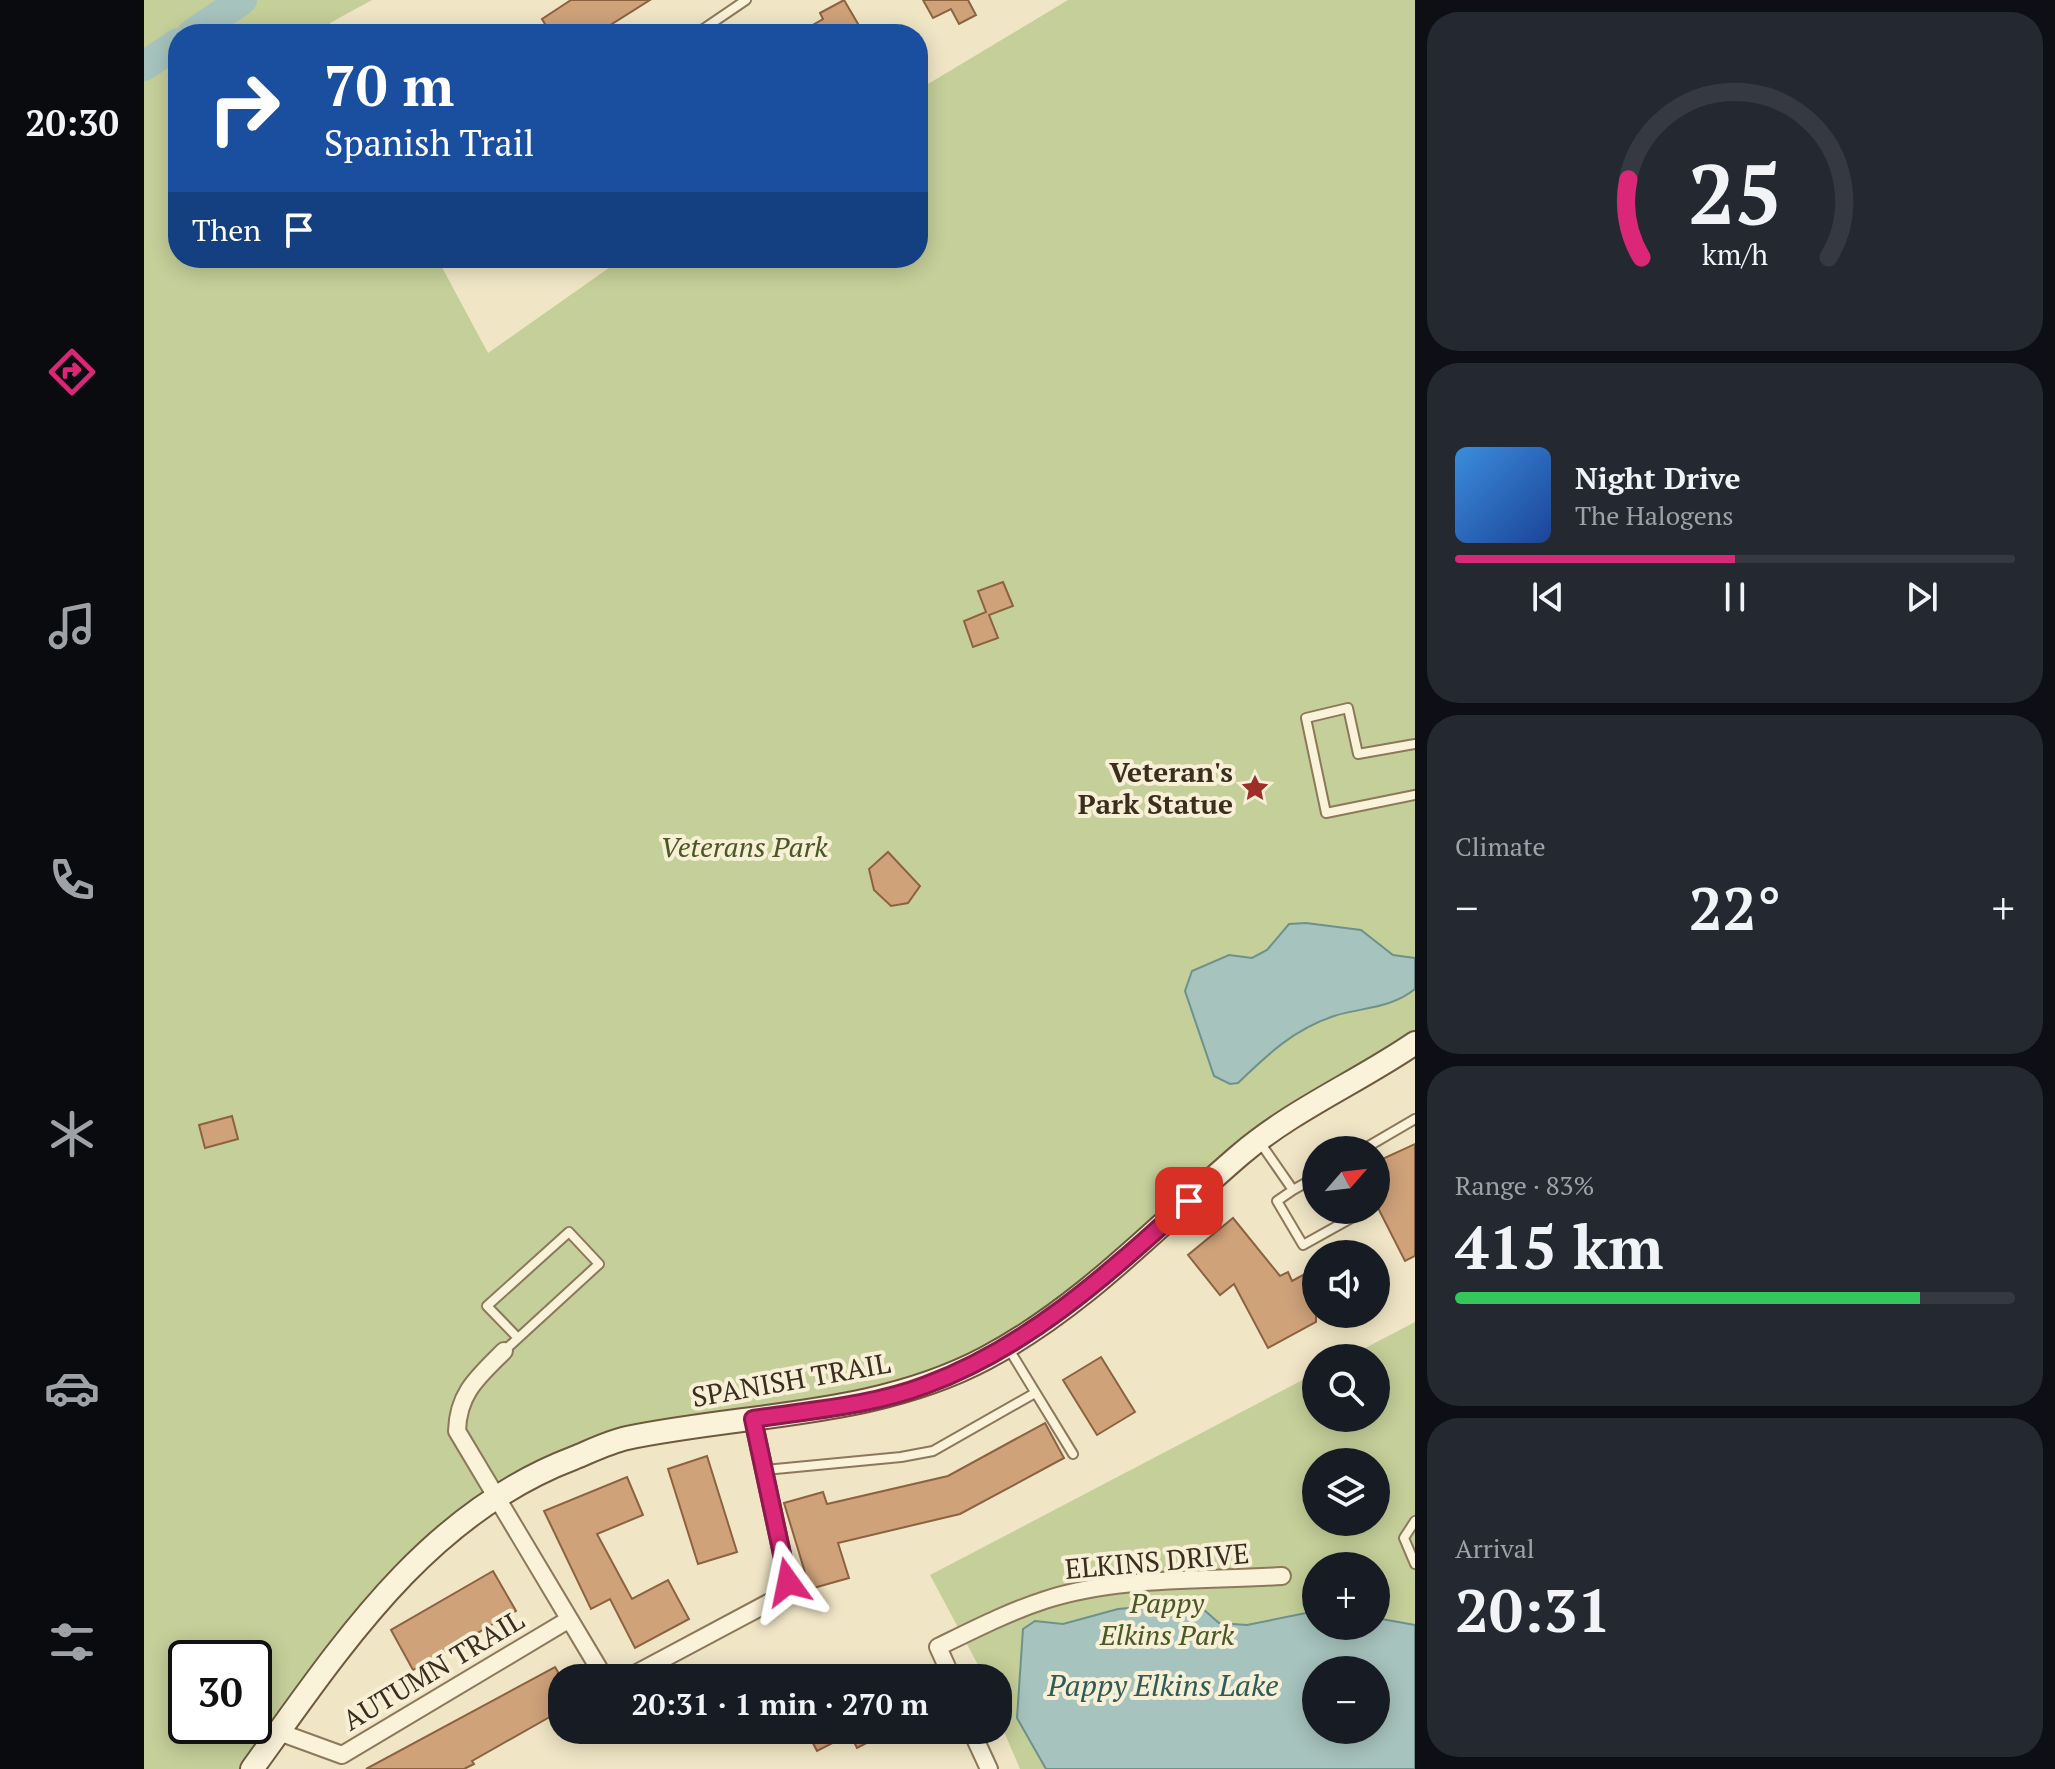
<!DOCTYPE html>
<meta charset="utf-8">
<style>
body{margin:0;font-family:"PT Serif",serif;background:#242831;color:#f1f3f6;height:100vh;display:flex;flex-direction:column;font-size:30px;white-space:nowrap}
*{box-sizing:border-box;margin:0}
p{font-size:26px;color:#9ea1a6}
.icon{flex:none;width:44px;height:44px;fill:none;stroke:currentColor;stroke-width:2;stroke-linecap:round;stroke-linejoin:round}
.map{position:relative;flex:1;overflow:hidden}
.side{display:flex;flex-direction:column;gap:12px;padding:12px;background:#0d0f14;width:640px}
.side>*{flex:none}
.hud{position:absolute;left:24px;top:24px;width:760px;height:244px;border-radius:32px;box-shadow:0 4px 20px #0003;background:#1a4fa0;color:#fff;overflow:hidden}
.needle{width:52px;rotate:62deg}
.buttons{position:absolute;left:1158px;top:1136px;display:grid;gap:16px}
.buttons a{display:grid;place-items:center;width:88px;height:88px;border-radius:50%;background:#171b24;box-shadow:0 4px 20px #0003;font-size:40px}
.speed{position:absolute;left:24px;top:1640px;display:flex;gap:16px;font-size:40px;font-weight:700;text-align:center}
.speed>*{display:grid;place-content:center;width:104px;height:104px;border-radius:50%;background:#171b24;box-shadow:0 4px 20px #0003;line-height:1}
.speed .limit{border:4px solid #111;border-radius:12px;background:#fff;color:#111}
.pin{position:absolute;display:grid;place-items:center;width:68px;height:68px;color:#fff;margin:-34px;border-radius:16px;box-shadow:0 4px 12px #0006}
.me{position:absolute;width:88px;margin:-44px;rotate:348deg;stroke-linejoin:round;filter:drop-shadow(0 0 6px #0008)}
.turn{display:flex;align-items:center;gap:28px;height:168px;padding:0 24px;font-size:36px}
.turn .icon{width:104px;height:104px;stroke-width:2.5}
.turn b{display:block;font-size:56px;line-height:68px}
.then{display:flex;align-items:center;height:76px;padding:0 24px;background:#0003;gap:16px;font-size:30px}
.big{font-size:60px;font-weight:700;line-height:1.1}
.side .widget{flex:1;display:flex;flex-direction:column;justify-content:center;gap:12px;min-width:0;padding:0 28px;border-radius:32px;background:#242831}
.side .dial{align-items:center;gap:0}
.dial svg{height:208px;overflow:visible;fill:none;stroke:#363941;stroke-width:7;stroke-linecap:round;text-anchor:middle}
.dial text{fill:#f1f3f6;stroke:none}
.song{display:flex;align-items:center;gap:24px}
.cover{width:96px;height:96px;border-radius:12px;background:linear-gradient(135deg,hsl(210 70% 55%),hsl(220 70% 35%))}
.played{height:8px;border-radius:4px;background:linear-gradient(90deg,#db2777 50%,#363941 50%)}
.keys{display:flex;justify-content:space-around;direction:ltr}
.heat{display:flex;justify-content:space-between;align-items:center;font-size:44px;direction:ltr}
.charge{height:12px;border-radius:6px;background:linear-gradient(90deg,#34c759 83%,#363941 0)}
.trip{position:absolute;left:404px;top:1664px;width:464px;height:80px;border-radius:32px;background:#171b24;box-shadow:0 4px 20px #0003;font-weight:700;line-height:80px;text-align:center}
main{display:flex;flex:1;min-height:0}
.tabs{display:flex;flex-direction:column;width:144px;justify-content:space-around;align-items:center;background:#090b0e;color:#9ea1a6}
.tabs .icon{width:56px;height:56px}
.tabs .active{color:#db2777}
.tabs b{font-size:36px;color:#f1f3f6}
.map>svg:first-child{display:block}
.green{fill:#c5cf99;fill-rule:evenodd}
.water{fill:#a7c3bd;stroke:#6d928b;stroke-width:2;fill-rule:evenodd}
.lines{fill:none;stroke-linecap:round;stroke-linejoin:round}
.river{stroke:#a7c3bd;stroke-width:30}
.building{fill:#cfa27a;stroke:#8c6240;stroke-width:2}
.lane-casing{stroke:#8c785b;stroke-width:12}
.street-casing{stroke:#8c785b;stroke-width:20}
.secondary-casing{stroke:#6e593e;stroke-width:26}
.lane{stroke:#faf2d9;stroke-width:8}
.street{stroke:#faf2d9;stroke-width:16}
.secondary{stroke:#faf2d9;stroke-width:22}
.route-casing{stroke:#8e194d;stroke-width:20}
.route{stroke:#db2777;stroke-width:14}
.labels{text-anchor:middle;stroke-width:8;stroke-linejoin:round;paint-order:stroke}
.poi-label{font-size:28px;font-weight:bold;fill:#3b2e1f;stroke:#f7efd6;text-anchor:end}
.park-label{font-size:28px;font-style:italic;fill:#495825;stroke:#f7efd6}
.street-label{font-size:28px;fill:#3b2e1f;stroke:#f7efd6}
.water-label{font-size:30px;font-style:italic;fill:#2e5c5b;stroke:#f7efd6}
</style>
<main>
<nav class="tabs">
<b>20:30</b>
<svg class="icon active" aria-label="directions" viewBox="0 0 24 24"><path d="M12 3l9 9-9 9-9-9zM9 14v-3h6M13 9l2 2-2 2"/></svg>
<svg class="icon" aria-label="music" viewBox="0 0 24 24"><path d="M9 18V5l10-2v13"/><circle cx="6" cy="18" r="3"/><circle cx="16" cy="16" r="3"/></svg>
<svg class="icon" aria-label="phone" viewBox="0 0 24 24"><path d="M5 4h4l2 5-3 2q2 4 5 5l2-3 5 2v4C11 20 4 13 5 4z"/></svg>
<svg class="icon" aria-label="climate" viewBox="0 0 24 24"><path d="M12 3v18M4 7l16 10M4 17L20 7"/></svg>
<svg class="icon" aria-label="car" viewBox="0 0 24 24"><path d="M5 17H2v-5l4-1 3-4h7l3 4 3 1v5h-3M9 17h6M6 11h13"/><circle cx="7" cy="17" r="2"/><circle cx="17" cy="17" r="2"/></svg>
<svg class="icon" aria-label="filters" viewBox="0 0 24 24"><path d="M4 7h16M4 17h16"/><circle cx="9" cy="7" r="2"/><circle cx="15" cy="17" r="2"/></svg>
</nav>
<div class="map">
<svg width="1271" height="1769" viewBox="0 0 1271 1769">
<rect width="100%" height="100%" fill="#f0e6c6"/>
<!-- green -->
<path class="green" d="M0,0H228L186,23V34H34V258H293L344,353L479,258H774V90L924,0H1271V1037L1045,1201L901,1323L720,1403L480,1439L308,1527L108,1769H0ZM42,1658H110V1726H42Z
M1271,1322V1769H876L854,1718V1678H841L786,1575L1172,1373V1418H1232V1358H1202ZM1172,1462H1232V1522H1172ZM1172,1566H1232V1626H1172ZM1172,1670H1232V1730H1172Z"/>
<!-- water -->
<path class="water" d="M1162,923L1217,930L1249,955L1271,958V989C1246,1009 1219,1007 1190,1016C1150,1029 1123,1055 1094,1083L1086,1084L1070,1076L1041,991L1048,971L1085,955L1108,958L1123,950L1145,924Z
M1051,1602L1075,1623L1103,1625L1172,1611V1626H1232V1618L1271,1625V1769H902L873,1718L879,1629L891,1621L919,1624L974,1609ZM1172,1670H1232V1730H1172Z"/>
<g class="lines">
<!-- river -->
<path class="river" d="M48,34L98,0
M0,66L34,43"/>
</g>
<!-- building -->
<path class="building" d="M427,0H506L452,34H407L398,19Z
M700,0L720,34H653L679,19L676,13Z
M779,0H824L832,15L815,24L807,9L789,18Z
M859,582L869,606L845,615L854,638L829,647L820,621L842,612L834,591Z
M744,852L776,886L764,903L747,906L730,890L725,869Z
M88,1116L94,1139L61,1148L55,1125Z
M1271,1144V1256L1261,1261L1232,1204V1162Z
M1089,1218L1136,1276L1144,1272L1148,1281L1172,1268V1322L1124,1348L1090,1284L1076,1295L1044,1255Z
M957,1357L991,1412L953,1435L919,1380Z
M901,1423L920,1458L816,1514L694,1543L705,1578L666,1589L640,1503L679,1492L683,1504L804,1476Z
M563,1456L593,1552L554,1564L524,1469Z
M483,1477L499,1515L453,1534L488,1599L524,1580L545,1619L491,1648L466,1599L447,1609L400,1511Z
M349,1571L372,1611L269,1670L247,1630Z
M411,1667L418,1679V1710L328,1761L330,1764L320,1769H222Z
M662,1730H748L713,1748L706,1734L673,1751Z"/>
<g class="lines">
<defs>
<path id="lane" d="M552,34L602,0
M1271,744L1214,754L1204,708L1162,718L1182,813L1271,795
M1115,1141L1149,1190L1172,1177
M1218,1150L1271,1119
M1149,1190L1133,1201L1159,1245L1211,1216L1207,1210
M863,1346L929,1454
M360,1351L455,1264L425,1232L343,1306L374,1338
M621,1470L757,1457L789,1451L891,1393
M1271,1521L1260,1538L1271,1564"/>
<path id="street" d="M360,1351C334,1377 314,1393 313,1431L457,1672L470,1677L489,1675L641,1594L644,1582L609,1419
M808,1678L794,1647C829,1630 864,1612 901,1600C975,1576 1061,1581 1138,1576
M827,1730L845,1769
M135,1732L198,1755L424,1620"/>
<path id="secondary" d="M108,1769C197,1646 282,1514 430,1458C447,1451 465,1442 483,1438C604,1413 731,1417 842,1358C940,1306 1014,1225 1097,1154C1150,1109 1214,1082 1271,1043"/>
</defs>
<!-- lane casing -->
<use href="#lane" class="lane-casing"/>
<!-- street casing -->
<use href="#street" class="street-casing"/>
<!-- secondary casing -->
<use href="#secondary" class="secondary-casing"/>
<!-- lane -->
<use href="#lane" class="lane"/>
<!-- street -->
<use href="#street" class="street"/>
<!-- secondary -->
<use href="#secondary" class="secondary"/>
</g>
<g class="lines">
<defs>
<path id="route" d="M644,1582L609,1419C667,1410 727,1406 782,1385C885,1347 965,1273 1045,1201"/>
</defs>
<!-- route casing -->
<use href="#route" class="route-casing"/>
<!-- route -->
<use href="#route" class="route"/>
</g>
<!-- icons -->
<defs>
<symbol id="sight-bare" viewBox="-9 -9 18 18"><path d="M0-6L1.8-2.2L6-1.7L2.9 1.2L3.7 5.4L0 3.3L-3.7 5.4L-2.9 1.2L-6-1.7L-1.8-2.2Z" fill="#9d2f29" stroke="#f7efd6" stroke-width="2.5" paint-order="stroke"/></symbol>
</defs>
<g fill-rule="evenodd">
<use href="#sight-bare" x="1091" y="768" width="40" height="40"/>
</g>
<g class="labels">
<!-- poi labels -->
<g class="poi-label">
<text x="1089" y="782">Veteran's<tspan x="1089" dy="32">Park Statue</tspan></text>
</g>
<!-- park labels -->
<g class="park-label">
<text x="600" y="857">Veterans Park</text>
<text x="1023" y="1613">Pappy<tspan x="1023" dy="32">Elkins Park</tspan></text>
</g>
<!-- street labels -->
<g class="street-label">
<text transform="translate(647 1380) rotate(-10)" y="10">SPANISH TRAIL</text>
<text transform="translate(1013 1561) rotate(-5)" y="10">ELKINS DRIVE</text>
<text transform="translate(289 1670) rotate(-31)" y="10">AUTUMN TRAIL</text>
</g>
<!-- water labels -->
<g class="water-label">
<text x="1019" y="1696">Pappy Elkins Lake</text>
</g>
</g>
</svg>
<div class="buttons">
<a><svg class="needle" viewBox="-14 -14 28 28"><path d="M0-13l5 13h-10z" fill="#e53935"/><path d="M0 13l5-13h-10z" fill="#9ea1a6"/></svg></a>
<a><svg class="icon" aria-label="sound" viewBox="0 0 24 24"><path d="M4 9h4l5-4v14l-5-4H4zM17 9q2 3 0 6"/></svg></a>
<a><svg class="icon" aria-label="search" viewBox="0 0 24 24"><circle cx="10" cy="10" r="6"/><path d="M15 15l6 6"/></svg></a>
<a><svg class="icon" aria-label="layers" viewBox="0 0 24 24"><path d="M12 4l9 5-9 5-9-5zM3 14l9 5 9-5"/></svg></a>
<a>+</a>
<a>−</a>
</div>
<div class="speed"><div class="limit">30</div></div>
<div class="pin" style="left:1045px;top:1201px;background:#d93025"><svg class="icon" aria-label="arrive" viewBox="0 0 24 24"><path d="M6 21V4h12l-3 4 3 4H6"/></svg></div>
<svg class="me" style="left:644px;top:1582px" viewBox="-20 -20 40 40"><path d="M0-17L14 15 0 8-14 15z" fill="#db2777" stroke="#fff" stroke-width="4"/></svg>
<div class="trip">20:31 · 1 min · 270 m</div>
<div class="hud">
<div class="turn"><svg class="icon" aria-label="right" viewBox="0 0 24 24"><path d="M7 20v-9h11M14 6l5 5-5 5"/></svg><div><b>70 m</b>Spanish Trail</div></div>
<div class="then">Then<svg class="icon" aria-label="arrive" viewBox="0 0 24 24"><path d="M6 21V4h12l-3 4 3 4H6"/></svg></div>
</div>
</div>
<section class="side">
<div class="widget dial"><svg viewBox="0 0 100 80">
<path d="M14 69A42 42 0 1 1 86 69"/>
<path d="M14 69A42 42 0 0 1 9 39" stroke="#db2777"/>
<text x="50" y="56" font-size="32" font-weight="700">25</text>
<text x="50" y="72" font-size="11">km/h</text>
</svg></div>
<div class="widget">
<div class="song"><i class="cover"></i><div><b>Night Drive</b><p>The Halogens</p></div></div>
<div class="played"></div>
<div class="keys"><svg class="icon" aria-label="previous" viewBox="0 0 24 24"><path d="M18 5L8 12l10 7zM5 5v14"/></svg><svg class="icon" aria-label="pause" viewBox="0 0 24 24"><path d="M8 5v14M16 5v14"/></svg><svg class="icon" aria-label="next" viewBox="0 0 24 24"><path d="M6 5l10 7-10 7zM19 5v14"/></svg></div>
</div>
<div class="widget"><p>Climate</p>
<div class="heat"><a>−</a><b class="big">22°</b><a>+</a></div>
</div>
<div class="widget"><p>Range · 83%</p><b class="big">415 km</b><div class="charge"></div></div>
<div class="widget"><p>Arrival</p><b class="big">20:31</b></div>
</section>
</main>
